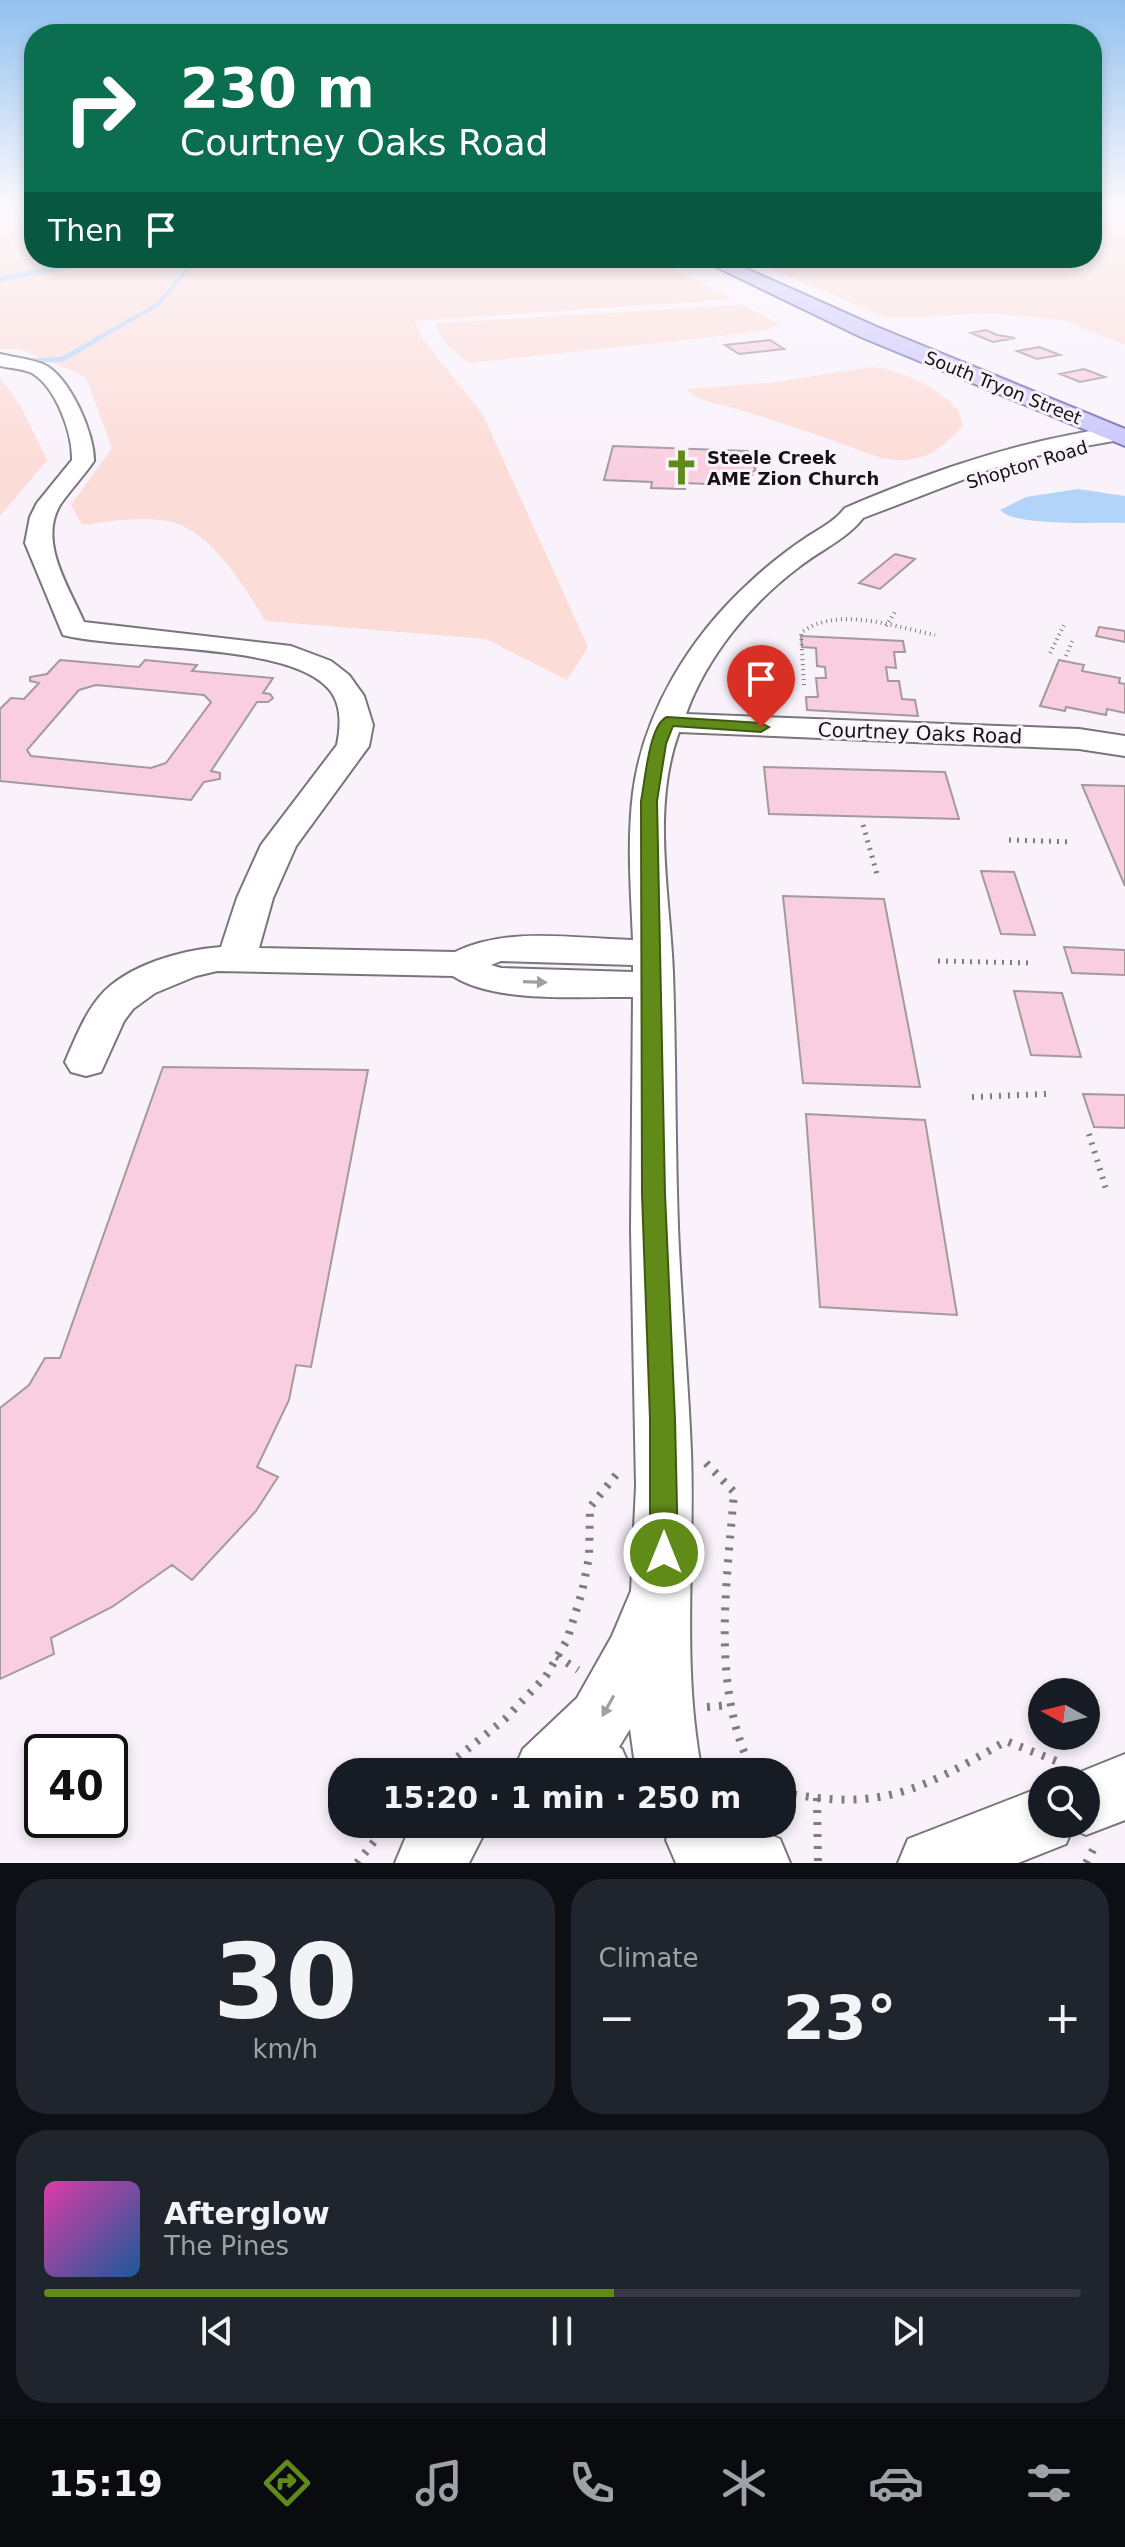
<!DOCTYPE html>
<meta charset="utf-8">
<style>
body{margin:0;font-family:"DejaVu Sans",sans-serif;background:#20242c;color:#f1f3f6;height:100vh;display:flex;flex-direction:column;font-size:30px;white-space:nowrap}
*{box-sizing:border-box;margin:0}
p{font-size:26px;color:#9ea1a6}
.icon{flex:none;width:44px;height:44px;fill:none;stroke:currentColor;stroke-width:2;stroke-linecap:round;stroke-linejoin:round}
.map{position:relative;height:1863px;overflow:hidden}
.details{display:flex;flex-direction:column;gap:16px;padding:16px;background:#0d0f14;flex:1}
.details>*{flex:none}
.top-card{position:absolute;left:24px;top:24px;width:1078px;height:244px;border-radius:32px;box-shadow:0 4px 12px #0003;background:#0b6e4f;color:#fff;overflow:hidden}
.needle{width:52px;rotate:278deg}
.tools{position:absolute;left:1028px;top:1678px;display:grid;gap:16px}
.tools a{display:grid;place-items:center;width:72px;height:72px;border-radius:50%;background:#171b24;box-shadow:0 4px 12px #0003;font-size:40px}
.speed{position:absolute;left:24px;top:1734px;display:flex;gap:16px;font-size:40px;font-weight:700;text-align:center}
.speed>*{display:grid;place-content:center;width:104px;height:104px;border-radius:50%;background:#171b24;box-shadow:0 4px 12px #0003;line-height:1}
.speed .limit{border:4px solid #111;border-radius:12px;background:#fff;color:#111}
.pin{position:absolute;display:grid;place-items:center;width:68px;height:68px;color:#fff;margin:-82px -34px;border-radius:50% 50% 50% 0;rotate:-45deg;box-shadow:0 0 8px #0007}
.pin .icon{rotate:45deg}
.me{position:absolute;width:88px;margin:-44px;rotate:0deg;stroke-linejoin:round;filter:drop-shadow(0 0 6px #0008)}
.turn{display:flex;align-items:center;gap:28px;height:168px;padding:0 24px;font-size:36px}
.turn .icon{width:104px;height:104px;stroke-width:2.5}
.turn b{display:block;font-size:56px;line-height:68px}
.then{display:flex;align-items:center;height:76px;padding:0 24px;background:#0003;gap:16px;font-size:30px}
.big{font-size:60px;font-weight:700;line-height:1.1}
.details .widget{flex:1;display:flex;flex-direction:column;justify-content:center;gap:12px;min-width:0;padding:0 28px;border-radius:32px;background:#20242c}
.details .dial{align-items:center;gap:0}
.dial b{font-size:104px;line-height:1}
.song{display:flex;align-items:center;gap:24px}
.cover{width:96px;height:96px;border-radius:12px;background:linear-gradient(135deg,hsl(320 70% 55%),hsl(210 70% 35%))}
.played{height:8px;border-radius:4px;background:linear-gradient(90deg,#618b19 55%,#363941 55%)}
.keys{display:flex;justify-content:space-around;direction:ltr}
.heat{display:flex;justify-content:space-between;align-items:center;font-size:44px;direction:ltr}
.details .tiles{flex:1;display:grid;gap:16px;grid-template-columns:1fr 1fr}
.widget:last-child{grid-column:span 2}
.trip{position:absolute;left:328px;top:1758px;width:468px;height:80px;border-radius:32px;background:#171b24;box-shadow:0 4px 12px #0003;font-weight:700;line-height:80px;text-align:center}
.tab-bar{display:flex;height:128px;justify-content:space-around;align-items:center;background:#090b0e;color:#9ea1a6}
.tab-bar .icon{width:56px;height:56px}
.tab-bar .current{color:#618b19}
.tab-bar b{font-size:36px;color:#f1f3f6}
.map>svg:first-child{display:block}
.green{fill:#fcdcd7}
.water{fill:#b2d4f9}
.lines{fill:none;stroke-linecap:round;stroke-linejoin:round}
.stream-far1{stroke:#b2d4f9;stroke-width:4}
.stream{stroke:#b2d4f9;stroke-width:5}
.building{fill:#f9cfdf;stroke:#a4999d;stroke-width:2;fill-rule:evenodd}
.minor-casing{stroke:#7a747c;stroke-width:4}
.major-casing{stroke:#716cac;stroke-width:4}
.path-far4{stroke:#807b81;stroke-width:2;stroke-dasharray:1 3;stroke-linecap:butt}
.path-far3{stroke:#807b81;stroke-width:4;stroke-dasharray:1 4;stroke-linecap:butt}
.path-far2{stroke:#807b81;stroke-width:5;stroke-dasharray:2 6;stroke-linecap:butt}
.path-far1{stroke:#807b81;stroke-width:6;stroke-dasharray:2 7;stroke-linecap:butt}
.path{stroke:#807b81;stroke-width:8;stroke-dasharray:3 9;stroke-linecap:butt}
.minor{fill:#fff;fill-rule:evenodd}
.major{fill:#c8c4fe;fill-rule:evenodd}
.oneway{fill:#a1a0a1}
.route{fill:#618b19;stroke:#3f5a10;stroke-width:2}
.labels{text-anchor:middle;stroke-width:6;stroke-linejoin:round;paint-order:stroke}
.far-street-label{font-size:18px;fill:#151215;stroke:#f9f2fb}
.far-poi-label{font-size:18px;font-weight:bold;fill:#151215;stroke:#f9f2fb;text-anchor:start}
.street-label{font-size:20px;fill:#151215;stroke:#f9f2fb}
</style>
<div class="map">
<svg width="1125" height="1863" viewBox="0 0 1125 1863">
<rect width="100%" height="100%" fill="#f9f2fb"/>
<!-- green -->
<path class="green" d="M0,207H34V258H124L0,280Z
M1092,207H1125V345L1066,321L993,313L888,318L744,258H1092Z
M132,258H651L733,299L414,321L423,339L483,415L588,647L567,680L486,639L265,621C245,587 210,529 168,521C140,516 109,521 82,525L71,505L112,448L86,377L20,349H0V282Z
M743,305L779,324L765,330L714,337L469,363C456,353 438,341 436,323Z
M872,367C898,368 939,388 956,408C960,413 961,420 963,426C936,454 920,465 881,458C829,439 779,421 726,406C713,403 695,400 687,389L769,383Z
M0,377L21,407L47,460L0,516Z"/>
<!-- water -->
<path class="water" d="M94,258H132L0,282V276Z
M1078,489L1125,496V523C1100,522 1014,527 1000,510L1026,497Z"/>
<g class="lines">
<!-- stream-far1 -->
<path class="stream-far1" d="M97,339L157,305L197,258"/>
<!-- stream -->
<path class="stream" d="M27,361L63,359L101,337"/>
</g>
<!-- building -->
<path class="building" d="M986,330L997,335L1015,338L993,342L971,333Z
M770,340L784,349L739,354L725,345Z
M1039,347L1060,355L1037,359L1017,351Z
M1084,369L1105,377L1080,382L1060,374Z
M613,446L748,451V459L755,462L752,463L756,470L749,474L752,475L747,478V486L686,483L685,489L651,488L652,482L604,480Z
M895,554L915,559L880,589L859,583Z
M1099,627L1125,631V642L1096,636Z
M801,636L903,641L905,652H894L896,668L886,667L888,681H899L902,699L915,700L918,716L807,710L806,697H818L816,678H826L825,667L817,666L816,648L802,647Z
M60,660L139,667L145,660L197,665L192,671L273,678L263,693L270,694L273,698L268,702H257L211,771L220,773V779L204,782L191,800L0,781V709L11,698L24,699L39,683L30,681V677L47,674ZM96,685L204,695L211,702L166,763L151,768L31,756L27,750L79,690Z
M1059,660L1084,665L1082,671L1120,678L1119,683L1125,684V713L1107,709L1106,715L1066,707L1065,711L1040,706Z
M764,767L945,772L959,819L769,814Z
M1082,785L1125,786V886Z
M981,871L1014,872L1035,935L1001,934Z
M783,896L884,899L920,1087L803,1083Z
M1064,947L1125,950V975L1072,973Z
M1014,991L1062,993L1081,1057L1031,1055Z
M163,1067L368,1070L311,1367L296,1365L289,1400L257,1467L278,1477L256,1511L192,1580L172,1565L112,1607L51,1638L54,1654L0,1679V1408L29,1385L45,1358H60Z
M1083,1094L1125,1095V1128L1094,1127Z
M806,1114L925,1120L957,1315L820,1307Z"/>
<g class="lines">
<defs>
<path id="minor" d="M0,354C14,357 30,359 43,364C69,375 95,434 94,461C84,476 70,490 60,505C38,542 69,587 84,622L291,646L331,661L349,675L364,696L373,725L369,746L296,846L273,898L259,948L455,952C508,926 575,939 633,940C631,892 627,842 633,793C643,713 690,637 749,583C767,566 786,551 807,537C821,528 835,521 845,508C918,477 992,450 1070,435C1087,432 1109,425 1125,430V439L1051,452L991,469L863,518C847,539 819,551 799,567C750,604 707,656 686,714L1079,729L1125,736V756L1079,749L679,732C651,808 670,895 673,973C676,1058 675,1142 678,1227C681,1302 688,1377 691,1451C695,1558 681,1666 702,1772H636L630,1729L619,1747L622,1749L632,1772H513L523,1749L577,1698L612,1636L631,1591L636,1486L631,1230L633,997C581,996 496,1004 453,976L217,971L196,976L155,993L133,1009L124,1021L101,1072L86,1076L71,1072L65,1062C75,1039 84,1015 100,996C127,965 181,950 221,947L237,898L261,845L337,745C341,726 342,702 327,687C284,642 127,651 63,635L25,543L30,517L37,503L72,460C73,434 56,387 32,373C24,369 9,368 0,366ZM501,961L633,965V972L501,968L491,965Z
M1125,1754V1820L1086,1835L1072,1829L1066,1844L1018,1863H898L908,1839L1042,1787V1824H1086V1780L1063,1779Z
M415,1824H489L469,1863H395L405,1839Z
M673,1824H744L780,1839L790,1863H676L666,1840Z"/>
<path id="major" d="M698,258H722L877,327L1125,429V446L861,337Z"/>
</defs>
<!-- minor casing -->
<use href="#minor" class="minor-casing"/>
<!-- major casing -->
<use href="#major" class="major-casing"/>
<!-- path-far4 -->
<path class="path-far4" d="M0,213L34,207"/>
<!-- path-far3 -->
<path class="path-far3" d="M886,626L895,612
M1050,653L1065,623
M1066,656L1073,639
M804,685L801,633C836,605 896,627 935,635"/>
<!-- path-far2 -->
<path class="path-far2" d="M863,825L877,874
M1009,840L1072,842
M938,961L1034,963"/>
<!-- path-far1 -->
<path class="path-far1" d="M972,1097L1046,1094
M1089,1134L1106,1189"/>
<!-- path -->
<path class="path" d="M706,1463L734,1492C727,1584 710,1687 753,1772
M557,1656L578,1670
M707,1707L730,1705
M439,1772L505,1719L546,1676L567,1640L582,1592L589,1557L590,1507L621,1469
M782,1792C880,1813 923,1789 1006,1741L1061,1763
M817,1798L818,1863
M357,1863L388,1824
M1086,1863L1094,1848"/>
<!-- minor -->
<use href="#minor" class="minor"/>
<!-- major -->
<use href="#major" class="major"/>
</g>
<!-- one-way arrows -->
<defs><path id="oneway-solid" d="M-6-.8H1V-3.2L6.5 0L1 3.2V.8H-6Z" transform="scale(2)"/></defs>
<g class="oneway">
<use href="#oneway-solid" transform="translate(535 982) rotate(2)"/>
<use href="#oneway-solid" transform="translate(608 1706) rotate(119)"/>
</g>
<!-- sky -->
<linearGradient id="sky" x2="0" y2="1"><stop stop-color="#92c1ef"/><stop offset="0.44" stop-color="#fcf9fd"/><stop offset="1" stop-color="#fcf9fd" stop-opacity="0"/></linearGradient>
<rect width="1125" height="468" fill="url(#sky)"/>
<!-- route -->
<path class="route" d="M667,717L761,723L769,727L761,732L673,726L666,744L657,801L665,1194L675,1419L678,1553L673,1562L664,1566L654,1562L650,1553V1419L642,1194L641,801C645,782 649,724 667,717Z"/>
<!-- icons -->
<defs>
<symbol id="church-bare" viewBox="-9 -9 18 18"><path d="M-1.2-6h2.4v3.5h3.3v2.4h-3.3V6h-2.4V-.1h-3.3v-2.4h3.3Z" fill="#618b19" stroke="#f9f2fb" stroke-width="2.5" paint-order="stroke"/></symbol>
</defs>
<g fill-rule="evenodd">
<use href="#church-bare" x="656" y="442" width="51" height="51"/>
</g>
<g class="labels">
<!-- far-street labels -->
<g class="far-street-label">
<text transform="translate(1003 388) rotate(22)" y="6">South Tryon Street</text>
<text transform="translate(1027 465) rotate(-17)" y="6">Shopton Road</text>
</g>
<!-- far-poi labels -->
<g class="far-poi-label">
<text x="707" y="464">Steele Creek<tspan x="707" dy="21">AME Zion Church</tspan></text>
</g>
<!-- street labels -->
<g class="street-label">
<text transform="translate(920 733) rotate(2)" y="7">Courtney Oaks Road</text>
</g>
</g>
</svg>
<div class="tools">
<a><svg class="needle" viewBox="-14 -14 28 28"><path d="M0-13l5 13h-10z" fill="#e53935"/><path d="M0 13l5-13h-10z" fill="#9ea1a6"/></svg></a>
<a><svg class="icon" aria-label="search" viewBox="0 0 24 24"><circle cx="10" cy="10" r="6"/><path d="M15 15l6 6"/></svg></a>
</div>
<div class="speed"><div class="limit">40</div></div>
<div class="pin" style="left:761px;top:727px;background:#d93025"><svg class="icon" aria-label="arrive" viewBox="0 0 24 24"><path d="M6 21V4h12l-3 4 3 4H6"/></svg></div>
<svg class="me" style="left:664px;top:1553px" viewBox="-20 -20 40 40"><circle r="17" fill="#618b19" stroke="#fff" stroke-width="3"/><path d="M0-11L8 9 0 5-8 9z" fill="#fff"/></svg>
<div class="trip">15:20 · 1 min · 250 m</div>
<div class="top-card">
<div class="turn"><svg class="icon" aria-label="right" viewBox="0 0 24 24"><path d="M7 20v-9h11M14 6l5 5-5 5"/></svg><div><b>230 m</b>Courtney Oaks Road</div></div>
<div class="then">Then<svg class="icon" aria-label="arrive" viewBox="0 0 24 24"><path d="M6 21V4h12l-3 4 3 4H6"/></svg></div>
</div>
</div>
<section class="details">
<div class="tiles">
<div class="widget dial"><b>30</b><p>km/h</p></div>
<div class="widget"><p>Climate</p>
<div class="heat"><a>−</a><b class="big">23°</b><a>+</a></div>
</div>
<div class="widget">
<div class="song"><i class="cover"></i><div><b>Afterglow</b><p>The Pines</p></div></div>
<div class="played"></div>
<div class="keys"><svg class="icon" aria-label="previous" viewBox="0 0 24 24"><path d="M18 5L8 12l10 7zM5 5v14"/></svg><svg class="icon" aria-label="pause" viewBox="0 0 24 24"><path d="M8 5v14M16 5v14"/></svg><svg class="icon" aria-label="next" viewBox="0 0 24 24"><path d="M6 5l10 7-10 7zM19 5v14"/></svg></div>
</div>
</div>
</section>
<nav class="tab-bar">
<b>15:19</b>
<svg class="icon current" aria-label="directions" viewBox="0 0 24 24"><path d="M12 3l9 9-9 9-9-9zM9 14v-3h6M13 9l2 2-2 2"/></svg>
<svg class="icon" aria-label="music" viewBox="0 0 24 24"><path d="M9 18V5l10-2v13"/><circle cx="6" cy="18" r="3"/><circle cx="16" cy="16" r="3"/></svg>
<svg class="icon" aria-label="phone" viewBox="0 0 24 24"><path d="M5 4h4l2 5-3 2q2 4 5 5l2-3 5 2v4C11 20 4 13 5 4z"/></svg>
<svg class="icon" aria-label="climate" viewBox="0 0 24 24"><path d="M12 3v18M4 7l16 10M4 17L20 7"/></svg>
<svg class="icon" aria-label="car" viewBox="0 0 24 24"><path d="M5 17H2v-5l4-1 3-4h7l3 4 3 1v5h-3M9 17h6M6 11h13"/><circle cx="7" cy="17" r="2"/><circle cx="17" cy="17" r="2"/></svg>
<svg class="icon" aria-label="filters" viewBox="0 0 24 24"><path d="M4 7h16M4 17h16"/><circle cx="9" cy="7" r="2"/><circle cx="15" cy="17" r="2"/></svg>
</nav>
